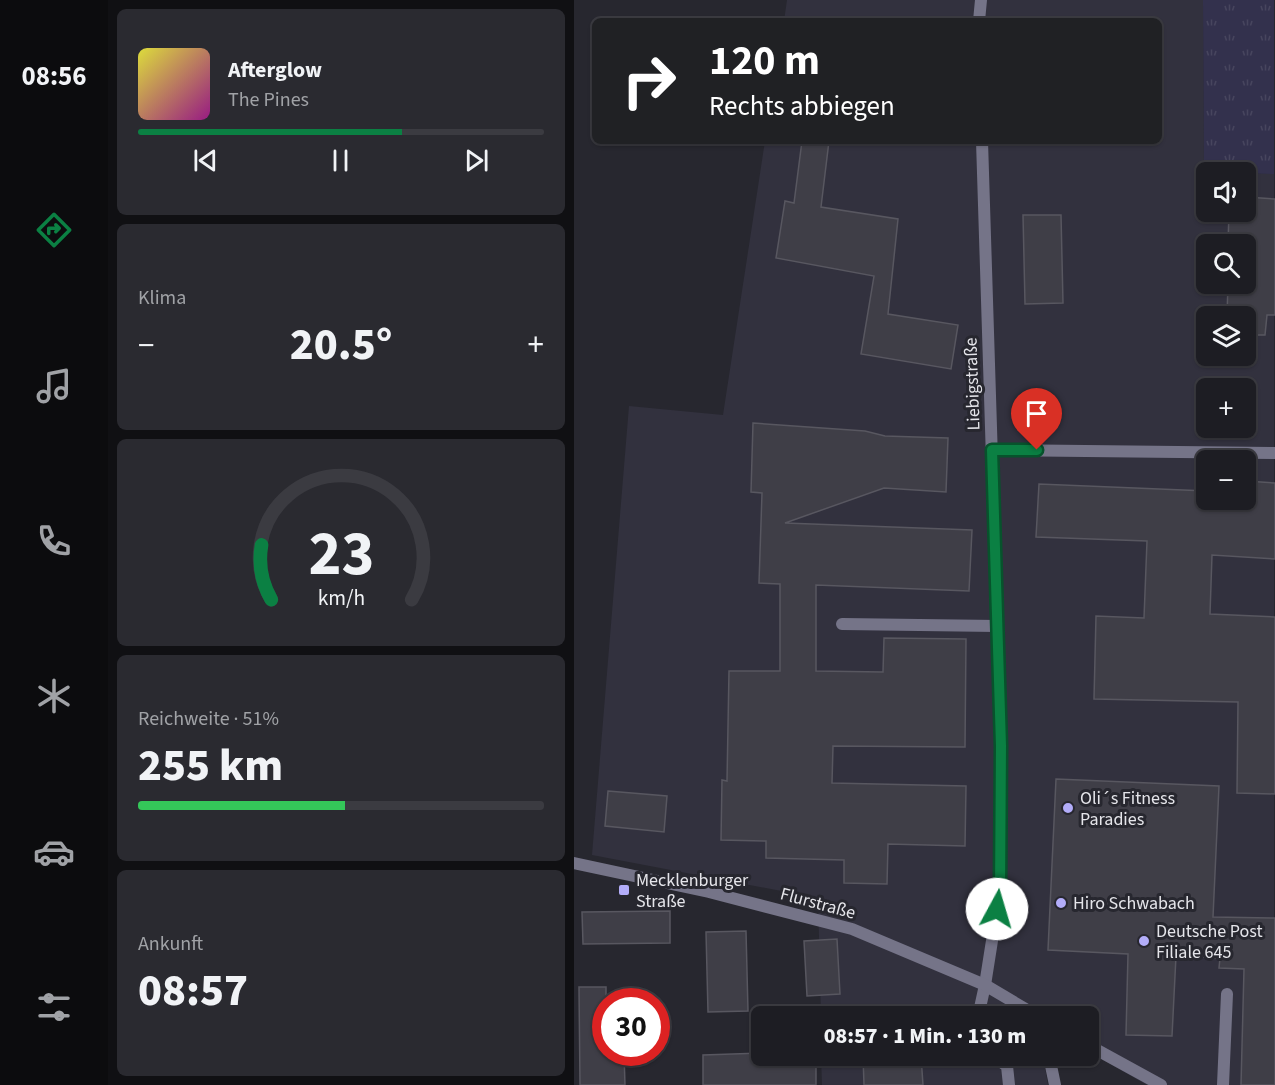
<!DOCTYPE html>
<html lang="de">
<meta charset="utf-8">
<style>
body{margin:0;font-family:"Source Sans 3",sans-serif;background:#2a2a30;color:#f1f3f6;height:100vh;display:flex;flex-direction:column;font-size:22px;white-space:nowrap}
*{box-sizing:border-box;margin:0}
p{font-size:20px;color:#a0a2a6}
.icon{flex:none;width:33px;height:33px;fill:none;stroke:currentColor;stroke-width:2;stroke-linecap:round;stroke-linejoin:round}
.map{position:relative;flex:1;overflow:hidden}
.sheet{display:flex;flex-direction:column;gap:9px;padding:9px;background:#101013;width:466px}
.sheet>*{flex:none}
.guide{position:absolute;left:18px;top:18px;width:570px;height:126px;border-radius:9px;box-shadow:0 2px 4px #0004,0 0 0 2px #3b3b41;background:#202124;color:#fff;overflow:hidden}
.fabs{position:absolute;left:622px;top:162px;display:grid;gap:12px}
.fabs a{display:grid;place-items:center;width:60px;height:60px;border-radius:9px;background:#1d1d23;box-shadow:0 2px 4px #0004,0 0 0 2px #3b3b41;font-size:30px}
.speed{position:absolute;left:18px;top:988px;display:flex;gap:12px;font-size:30px;font-weight:700;text-align:center}
.speed>*{display:grid;place-content:center;width:78px;height:78px;border-radius:50%;background:#1d1d23;box-shadow:0 2px 4px #0004,0 0 0 2px #3b3b41;line-height:1}
.speed .limit{border:9px solid #d22;background:#fff;color:#111}
.pin{position:absolute;display:grid;place-items:center;width:51px;height:51px;color:#fff;margin:-62px -26px;border-radius:50% 50% 50% 0;rotate:-45deg;box-shadow:0 0 6px #0007}
.pin .icon{rotate:45deg}
.me{position:absolute;width:66px;margin:-33px;rotate:6deg;stroke-linejoin:round;filter:drop-shadow(0 0 4px #0008)}
.turn{display:flex;align-items:center;gap:21px;height:126px;padding:0 18px;font-size:27px}
.turn .icon{width:78px;height:78px;stroke-width:2.5}
.turn b{display:block;font-size:42px;line-height:51px}
.big{font-size:45px;font-weight:800;line-height:1.1}
.sheet .tile{flex:1;display:flex;flex-direction:column;justify-content:center;gap:9px;min-width:0;padding:0 21px;border-radius:9px;background:#2a2a30}
.sheet .dial{align-items:center;gap:0}
.dial svg{height:156px;overflow:visible;fill:none;stroke:#3b3b41;stroke-width:7;stroke-linecap:round;text-anchor:middle}
.dial text{fill:#f1f3f6;stroke:none}
.song{display:flex;align-items:center;gap:18px}
.cover{width:72px;height:72px;border-radius:9px;background:linear-gradient(135deg,hsl(60 70% 55%),hsl(310 70% 35%))}
.played{height:6px;border-radius:3px;background:linear-gradient(90deg,#0b8043 65%,#3b3b41 65%)}
.keys{display:flex;justify-content:space-around;direction:ltr}
.heat{display:flex;justify-content:space-between;align-items:center;font-size:33px;direction:ltr}
.charge{height:9px;border-radius:4px;background:linear-gradient(90deg,#34c759 51%,#3b3b41 0)}
.trip{position:absolute;left:177px;top:1006px;width:348px;height:60px;border-radius:9px;background:#1d1d23;box-shadow:0 2px 4px #0004,0 0 0 2px #3b3b41;font-weight:800;line-height:60px;text-align:center}
main{display:flex;flex:1;min-height:0}
.menu{display:flex;flex-direction:column;width:108px;justify-content:space-around;align-items:center;background:#0c0c0e;color:#a0a2a6}
.menu .icon{width:42px;height:42px}
.menu .on{color:#0b8043}
.menu b{font-size:27px;color:#f1f3f6}
.map>svg:first-child{display:block}
.built{fill:#32313e;fill-rule:evenodd}
.grass{fill:url(#grass-tufts)}
.building{fill:#3f3e47;stroke:#585760;stroke-width:1.5}
.lines{fill:none;stroke-linecap:round;stroke-linejoin:round}
.service{stroke:#757488;stroke-width:12}
.minor{stroke:#757488;stroke-width:12}
.tertiary{stroke:#757488;stroke-width:12}
.route-casing{stroke:#07532c;stroke-width:15}
.route{stroke:#0b8043;stroke-width:10}
.poi-dot{fill:#b3adf9;stroke:#27272f;stroke-width:2}
.labels{text-anchor:middle;stroke-width:6;stroke-linejoin:round;paint-order:stroke}
.street-label{font-size:18px;fill:#e5e5ea;stroke:#27272f}
.poi-label{font-size:18px;fill:#e5e5ea;stroke:#27272f;text-anchor:start}
</style>
<main>
<nav class="menu">
<b>08:56</b>
<svg class="icon on" aria-label="directions" viewBox="0 0 24 24"><path d="M12 3l9 9-9 9-9-9zM9 14v-3h6M13 9l2 2-2 2"/></svg>
<svg class="icon" aria-label="music" viewBox="0 0 24 24"><path d="M9 18V5l10-2v13"/><circle cx="6" cy="18" r="3"/><circle cx="16" cy="16" r="3"/></svg>
<svg class="icon" aria-label="phone" viewBox="0 0 24 24"><path d="M5 4h4l2 5-3 2q2 4 5 5l2-3 5 2v4C11 20 4 13 5 4z"/></svg>
<svg class="icon" aria-label="climate" viewBox="0 0 24 24"><path d="M12 3v18M4 7l16 10M4 17L20 7"/></svg>
<svg class="icon" aria-label="car" viewBox="0 0 24 24"><path d="M5 17H2v-5l4-1 3-4h7l3 4 3 1v5h-3M9 17h6M6 11h13"/><circle cx="7" cy="17" r="2"/><circle cx="17" cy="17" r="2"/></svg>
<svg class="icon" aria-label="filters" viewBox="0 0 24 24"><path d="M4 7h16M4 17h16"/><circle cx="9" cy="7" r="2"/><circle cx="15" cy="17" r="2"/></svg>
</nav>
<section class="sheet">
<div class="tile">
<div class="song"><i class="cover"></i><div><b>Afterglow</b><p>The Pines</p></div></div>
<div class="played"></div>
<div class="keys"><svg class="icon" aria-label="previous" viewBox="0 0 24 24"><path d="M18 5L8 12l10 7zM5 5v14"/></svg><svg class="icon" aria-label="pause" viewBox="0 0 24 24"><path d="M8 5v14M16 5v14"/></svg><svg class="icon" aria-label="next" viewBox="0 0 24 24"><path d="M6 5l10 7-10 7zM19 5v14"/></svg></div>
</div>
<div class="tile"><p>Klima</p>
<div class="heat"><a>−</a><b class="big">20.5°</b><a>+</a></div>
</div>
<div class="tile dial"><svg viewBox="0 0 100 80">
<path d="M14 69A42 42 0 1 1 86 69"/>
<path d="M14 69A42 42 0 0 1 9 41" stroke="#0b8043"/>
<text x="50" y="56" font-size="32" font-weight="700">23</text>
<text x="50" y="72" font-size="11">km/h</text>
</svg></div>
<div class="tile"><p>Reichweite · 51%</p><b class="big">255 km</b><div class="charge"></div></div>
<div class="tile"><p>Ankunft</p><b class="big">08:57</b></div>
</section>
<div class="map">
<svg width="701" height="1085" viewBox="0 0 701 1085">
<defs>
<pattern id="grass-tufts" width="24" height="20" patternUnits="userSpaceOnUse" patternTransform="scale(1.5)"><rect width="24" height="20" fill="#33314d"/><path d="M3 7l-1-3M5 7V3M7 7l1-3M15 17l-1-3M17 17v-4M19 17l1-3" fill="none" stroke="#47455e"/></pattern>
</defs>
<rect width="100%" height="100%" fill="#27272f"/>
<!-- built -->
<path class="built" d="M213,0H629L630,172L633,173V212H672V173L700,174V1085H573L515,1052L514,1017H247L244,898L18,855L55,406L149,415L191,141H585V21H210ZM633,244H672V284H633ZM633,316H672V356H633ZM633,388H672V428H633ZM633,460H672V500H633Z
M247,1056H469L474,1085H248Z"/>
<!-- grass -->
<path class="grass" d="M629,0H700V174L630,172Z"/>
<!-- building -->
<path class="building" d="M228,141H255L247,207L324,219L314,314L384,325L377,369L287,354L300,276L202,258L211,201L220,203Z
M672,197L701,199V315H693L691,335H672V316H653L654,284H672V244H654L655,212H672Z
M449,215H487L489,303L451,304Z
M179,423L291,431L311,436L374,438L372,492L310,488L211,523L398,530L395,591L242,585V671L309,672L310,638L392,639L391,747L259,746L258,783L392,786L391,846L314,844L313,884L270,883V860L192,858V841L147,840L148,780L153,781L155,671H206V584L185,583L188,493L177,492Z
M672,481L701,483V559L638,555L636,614L701,617V794L663,793L664,702L520,699L522,616L570,618L573,541L462,537L465,484L633,491V500H672Z
M482,779L645,786L639,917L701,918V1085H667L670,969L645,968L646,958L602,956L598,1036L552,1035L554,954L474,950Z
M34,791L93,796L90,832L31,826Z
M96,911V943L9,944L8,912Z
M172,931L174,1011L134,1012L132,932Z
M263,939L266,994L233,996L230,941Z
M5,987H32V1053H50L51,1085H6Z
M188,1053V1056H242V1085H129V1055Z
M289,1056H347L349,1085H290Z"/>
<g class="lines">
<!-- service -->
<path class="service" d="M418,450L701,453
M268,624L423,626
M404,1017L411,985
M419,1056L433,1066L435,1085
M649,1085L653,994"/>
<!-- minor -->
<path class="minor" d="M405,21L407,0
M408,141L427,746L426,890L411,985
M475,1056L481,1085"/>
<!-- tertiary -->
<path class="tertiary" d="M0,863L135,892L278,929L411,985L465,1017
M514,1045L587,1085"/>
</g>
<g class="lines">
<defs>
<path id="route" d="M423,909L426,890L427,746L418,450H463"/>
</defs>
<!-- route casing -->
<use href="#route" class="route-casing"/>
<!-- route -->
<use href="#route" class="route"/>
</g>
<!-- markers -->
<g class="poi-dot">
<circle cx="494" cy="808" r="6"/>
<rect x="44" y="884" width="12" height="12" rx="3"/>
<circle cx="487" cy="903" r="6"/>
<circle cx="570" cy="941" r="6"/>
</g>
<g class="labels">
<!-- street labels -->
<g class="street-label">
<text transform="translate(398 384) rotate(-92)" y="6">Liebigstraße</text>
<text transform="translate(244 903) rotate(15)" y="6">Flurstraße</text>
</g>
<!-- poi labels -->
<g class="poi-label">
<text x="506" y="804">Oli´s Fitness<tspan x="506" dy="21">Paradies</tspan></text>
<text x="62" y="886">Mecklenburger<tspan x="62" dy="21">Straße</tspan></text>
<text x="499" y="909">Hiro Schwabach</text>
<text x="582" y="937">Deutsche Post<tspan x="582" dy="21">Filiale 645</tspan></text>
</g>
</g>
</svg>
<div class="fabs">
<a><svg class="icon" aria-label="sound" viewBox="0 0 24 24"><path d="M4 9h4l5-4v14l-5-4H4zM17 9q2 3 0 6"/></svg></a>
<a><svg class="icon" aria-label="search" viewBox="0 0 24 24"><circle cx="10" cy="10" r="6"/><path d="M15 15l6 6"/></svg></a>
<a><svg class="icon" aria-label="layers" viewBox="0 0 24 24"><path d="M12 4l9 5-9 5-9-5zM3 14l9 5 9-5"/></svg></a>
<a>+</a>
<a>−</a>
</div>
<div class="speed"><div class="limit">30</div></div>
<div class="pin" style="left:463px;top:450px;background:#d93025"><svg class="icon" aria-label="arrive" viewBox="0 0 24 24"><path d="M6 21V4h12l-3 4 3 4H6"/></svg></div>
<svg class="me" style="left:423px;top:909px" viewBox="-20 -20 40 40"><circle r="19" fill="#fff"/><path d="M0-13L10 11 0 6-10 11z" fill="#0b8043"/></svg>
<div class="trip">08:57 · 1 Min. · 130 m</div>
<div class="guide">
<div class="turn"><svg class="icon" aria-label="right" viewBox="0 0 24 24"><path d="M7 20v-9h11M14 6l5 5-5 5"/></svg><div><b>120 m</b>Rechts abbiegen</div></div>
</div>
</div>
</main>
